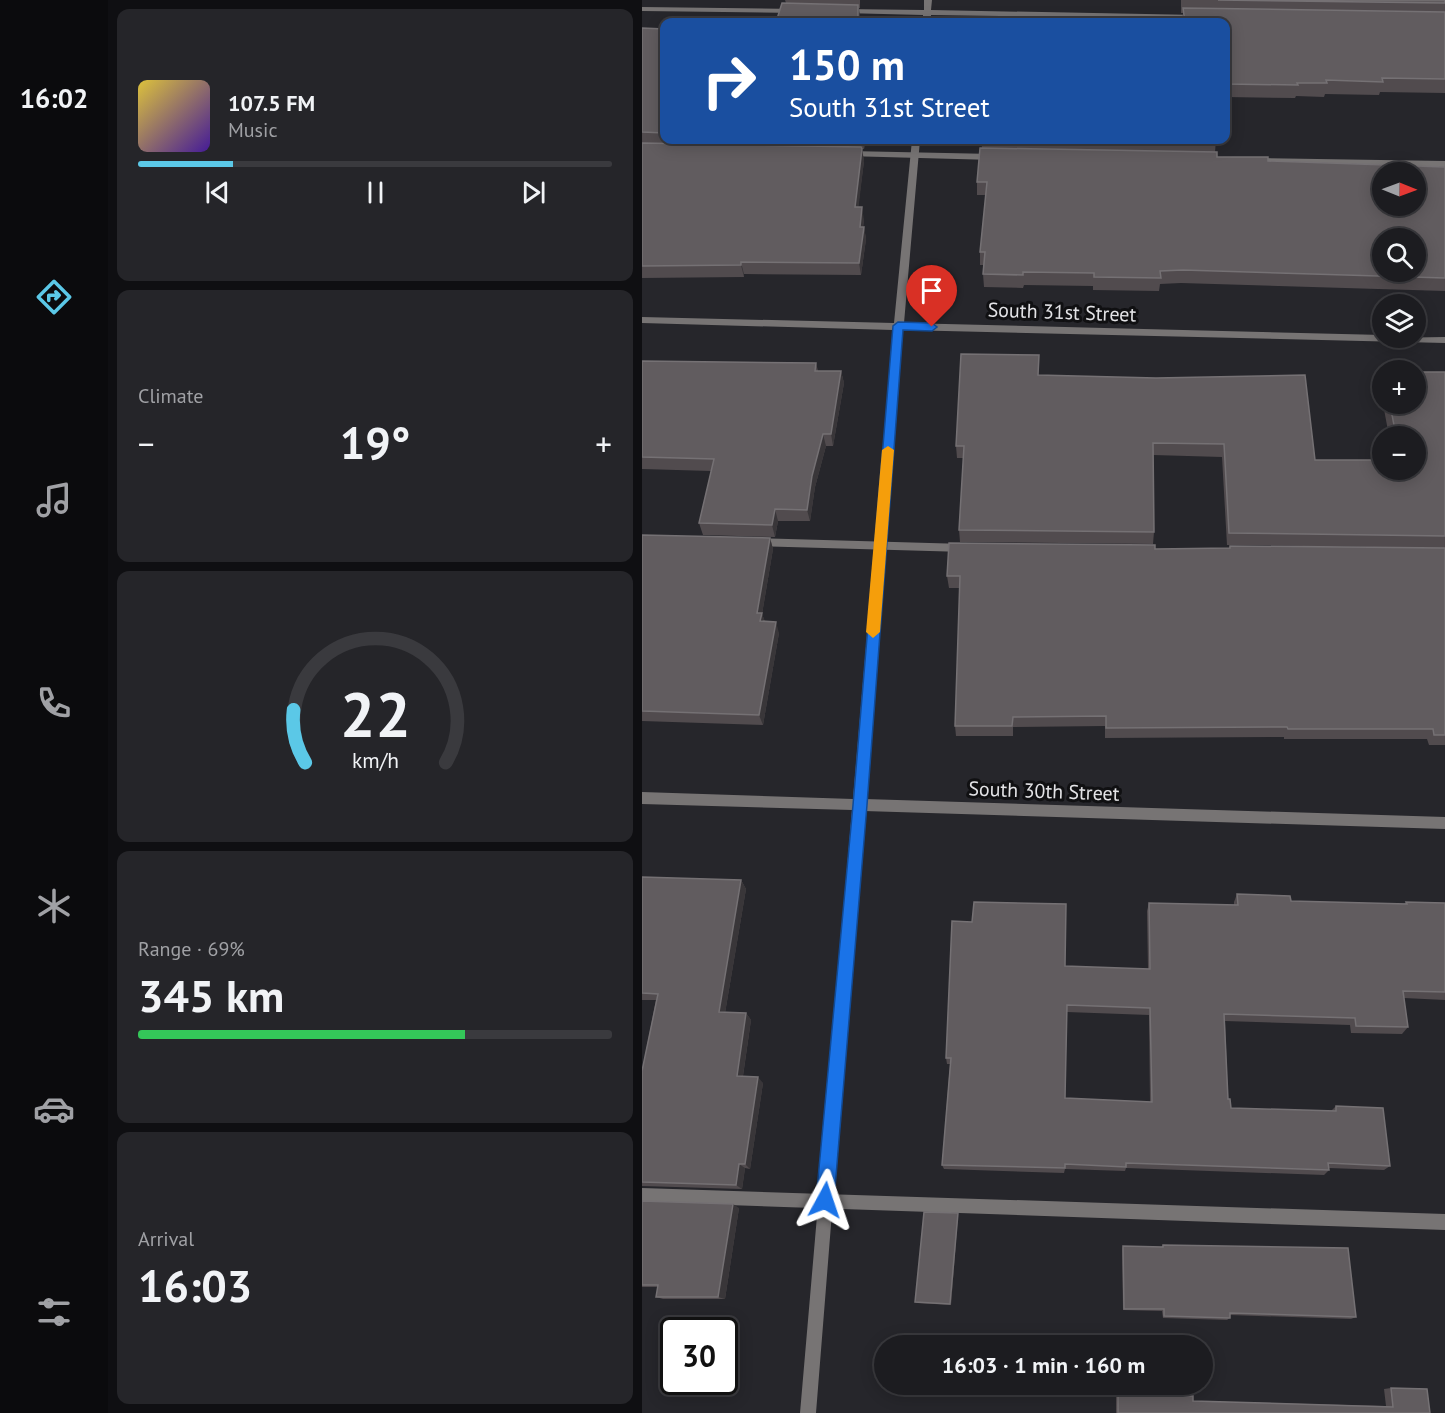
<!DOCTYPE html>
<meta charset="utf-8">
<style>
body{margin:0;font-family:"PT Sans",sans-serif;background:#252529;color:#f1f3f6;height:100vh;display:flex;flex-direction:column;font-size:22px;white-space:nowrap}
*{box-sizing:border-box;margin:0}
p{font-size:20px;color:#a0a1a5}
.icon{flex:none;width:33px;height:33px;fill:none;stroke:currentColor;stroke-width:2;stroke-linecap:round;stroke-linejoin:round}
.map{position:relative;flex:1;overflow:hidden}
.side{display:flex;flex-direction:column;gap:9px;padding:9px;background:#0f0f12;width:534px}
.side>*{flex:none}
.hud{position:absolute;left:18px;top:18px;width:570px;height:126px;border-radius:12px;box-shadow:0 3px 15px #0003,0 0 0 2px #3a3a3e;background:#1a4fa0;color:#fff;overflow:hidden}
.needle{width:39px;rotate:91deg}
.buttons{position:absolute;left:730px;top:162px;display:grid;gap:12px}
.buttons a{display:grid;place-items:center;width:54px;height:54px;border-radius:50%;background:#1c1c20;box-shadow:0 3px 15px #0003,0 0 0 2px #3a3a3e;font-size:30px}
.speed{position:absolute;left:18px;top:1317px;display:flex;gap:12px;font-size:30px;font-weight:700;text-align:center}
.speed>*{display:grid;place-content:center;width:78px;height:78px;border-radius:50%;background:#1c1c20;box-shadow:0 3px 15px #0003,0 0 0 2px #3a3a3e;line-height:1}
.speed .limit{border:3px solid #111;border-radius:9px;background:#fff;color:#111}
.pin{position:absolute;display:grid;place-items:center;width:51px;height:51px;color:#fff;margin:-62px -26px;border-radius:50% 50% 50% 0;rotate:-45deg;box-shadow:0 0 6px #0007}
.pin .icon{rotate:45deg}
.me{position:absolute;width:66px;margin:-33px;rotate:5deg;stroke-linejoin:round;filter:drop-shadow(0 0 4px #0008)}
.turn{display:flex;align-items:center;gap:21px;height:126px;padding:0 30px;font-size:27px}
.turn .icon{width:78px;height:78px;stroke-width:2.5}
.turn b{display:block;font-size:42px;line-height:51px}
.big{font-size:45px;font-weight:800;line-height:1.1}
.side .tile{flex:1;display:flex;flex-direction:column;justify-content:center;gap:9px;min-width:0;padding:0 21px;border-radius:12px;background:#252529}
.side .dial{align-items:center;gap:0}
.dial svg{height:156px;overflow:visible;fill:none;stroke:#3a3a3e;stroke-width:7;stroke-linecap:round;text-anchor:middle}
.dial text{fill:#f1f3f6;stroke:none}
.song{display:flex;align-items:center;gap:18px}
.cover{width:72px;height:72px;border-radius:9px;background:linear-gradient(135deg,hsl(50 70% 55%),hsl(260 70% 35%))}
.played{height:6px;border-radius:3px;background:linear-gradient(90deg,#5bc8e7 20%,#3a3a3e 20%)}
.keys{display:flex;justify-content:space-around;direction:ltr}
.heat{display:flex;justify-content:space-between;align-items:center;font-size:33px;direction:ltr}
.charge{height:9px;border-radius:4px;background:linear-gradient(90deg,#34c759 69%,#3a3a3e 0)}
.trip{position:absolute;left:232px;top:1335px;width:339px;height:60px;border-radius:30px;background:#1c1c20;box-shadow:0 3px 15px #0003,0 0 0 2px #3a3a3e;font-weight:800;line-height:60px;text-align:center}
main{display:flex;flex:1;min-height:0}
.menu{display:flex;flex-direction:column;width:108px;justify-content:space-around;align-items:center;background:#0b0b0d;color:#a0a1a5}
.menu .icon{width:42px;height:42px}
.menu .active{color:#5bc8e7}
.menu b{font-size:27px;color:#f1f3f6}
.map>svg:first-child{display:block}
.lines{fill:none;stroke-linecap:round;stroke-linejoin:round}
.service{fill:#777474;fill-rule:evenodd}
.minor{fill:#777474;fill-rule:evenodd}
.wall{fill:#514b4e;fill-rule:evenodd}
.shaded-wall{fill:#393639}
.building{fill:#615c5f;stroke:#757174;stroke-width:1.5;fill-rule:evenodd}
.route{fill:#1a73e8;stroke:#114b97;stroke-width:1.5}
.slow{fill:#f59e0b}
.labels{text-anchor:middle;stroke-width:6;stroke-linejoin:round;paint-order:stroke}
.street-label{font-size:20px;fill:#e3e3e6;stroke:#101012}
</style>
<main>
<nav class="menu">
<b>16:02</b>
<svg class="icon active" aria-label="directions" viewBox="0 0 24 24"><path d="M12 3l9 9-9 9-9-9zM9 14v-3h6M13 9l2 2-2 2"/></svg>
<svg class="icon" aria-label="music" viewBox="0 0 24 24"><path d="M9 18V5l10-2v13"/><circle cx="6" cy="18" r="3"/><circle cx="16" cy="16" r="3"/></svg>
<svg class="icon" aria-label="phone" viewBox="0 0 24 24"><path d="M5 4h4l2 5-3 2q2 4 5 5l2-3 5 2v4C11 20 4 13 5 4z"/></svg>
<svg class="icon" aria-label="climate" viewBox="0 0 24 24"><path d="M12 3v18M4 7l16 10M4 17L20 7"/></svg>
<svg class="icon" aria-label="car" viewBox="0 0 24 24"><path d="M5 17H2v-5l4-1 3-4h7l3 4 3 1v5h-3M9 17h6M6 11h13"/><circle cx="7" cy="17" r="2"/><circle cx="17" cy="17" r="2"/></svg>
<svg class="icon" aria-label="filters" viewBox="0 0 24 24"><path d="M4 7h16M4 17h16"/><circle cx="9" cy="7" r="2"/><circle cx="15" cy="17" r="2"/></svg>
</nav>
<section class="side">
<div class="tile">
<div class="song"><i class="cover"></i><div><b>107.5 FM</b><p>Music</p></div></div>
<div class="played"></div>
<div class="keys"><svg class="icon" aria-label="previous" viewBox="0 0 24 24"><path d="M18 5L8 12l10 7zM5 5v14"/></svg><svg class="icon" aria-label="pause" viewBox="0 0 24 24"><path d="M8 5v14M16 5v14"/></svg><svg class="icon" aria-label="next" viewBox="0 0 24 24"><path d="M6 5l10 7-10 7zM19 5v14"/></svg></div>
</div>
<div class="tile"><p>Climate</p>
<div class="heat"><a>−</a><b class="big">19°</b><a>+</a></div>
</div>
<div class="tile dial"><svg viewBox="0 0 100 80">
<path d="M14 69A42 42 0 1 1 86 69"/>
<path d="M14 69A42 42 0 0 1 8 42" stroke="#5bc8e7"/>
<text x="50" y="56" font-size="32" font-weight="700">22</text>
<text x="50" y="72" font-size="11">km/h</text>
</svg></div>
<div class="tile"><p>Range · 69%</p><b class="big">345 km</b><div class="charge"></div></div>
<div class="tile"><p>Arrival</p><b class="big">16:03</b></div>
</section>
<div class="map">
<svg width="803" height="1413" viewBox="0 0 803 1413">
<rect width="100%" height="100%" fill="#26262b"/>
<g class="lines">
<!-- service -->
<path class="service" d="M207,151L352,154L356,157L352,160L204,156V152Z
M612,158L803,161V167L609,163L608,161Z
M115,538L323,544L329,548L323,552L115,546L109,542Z
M0,1188L803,1214V1230L0,1202Z"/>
<!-- minor -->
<path class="minor" d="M282,0H290L289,10L556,15L560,17L556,19L289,15V22H281V15L201,13L197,11L201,9L282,10Z
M0,7L154,9L158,11L154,13L0,11Z
M270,140H278L262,323L741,335V338L803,337V343L261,330L223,799L803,817V829L222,811L174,1413H158L210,810L0,804V792L211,799L251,330L0,323V317L252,323Z"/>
</g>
<!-- wall -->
<path class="wall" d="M143,0H218V8H217L218,17L144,3Z
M539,0H803V93L738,92L737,95L683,94L682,97L654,96L653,98L584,97V22H540L541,13H539Z
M0,28L22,29V140H224L222,149H220L222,161L216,207L222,220L221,227H222L224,239L219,275L102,274V277L0,278Z
M339,140H574L573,152L575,157L626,161L803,167V291L539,283L518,284L517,291L451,290V286L382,285L381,288L342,287L341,274L342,265H338V252L344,195H335V182L340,148Z
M0,361L174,363L176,371H199L202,383L191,446H184L173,487L168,521H136L133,537L61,535L57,523L69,471L0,469Z
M803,372V548L585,545L580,457L511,455L512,532L511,544L318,542L317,530L322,458H315L314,446L396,375L673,460L774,470V436H747L741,404H774Z
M741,376V401L738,385Z
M0,535L128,538L131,549L120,614L123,622L137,633L121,725L0,721Z
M588,546L803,548V745H787L785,739H642V737L463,738V726L371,727V736H314L313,726L318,588H307L305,576L513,549L587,548Z
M0,877L99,880L104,889L83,1013H104L109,1020L101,1076L121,1083L108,1169L103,1168L100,1189L0,1186V1071L14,1000H0Z
M595,894L649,901L762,904L764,902L803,903V1000L762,998L766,1027L760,1034L709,1033L708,1025L583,1021L586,1099L589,1108L689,1111L694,1106L748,1166L742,1170L687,1168V1170L682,1175L484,1168L483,1171L423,1169L422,1173L302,1169L300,1165L308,1064H305L304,1058L506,969L505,911L507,903L592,905V902ZM425,1012L507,1015L508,1102L423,1098Z
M0,1201L97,1208L83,1299H21L14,1297L16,1287H0Z
M316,1213V1215L309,1305L275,1303L273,1302Z
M521,1245L714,1317L709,1319L588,1315V1318L585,1320L521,1318L520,1311L481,1310L480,1249L481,1246L519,1247Z
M749,1388L788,1413H474V1394L476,1393L551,1401L744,1406L742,1389Z"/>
<!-- shaded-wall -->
<path class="shaded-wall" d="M216,5L218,17V22H216Z
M221,140H224L222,149Z
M220,149L222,161L215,220L213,207Z
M220,207L222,220L220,239L218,227Z
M222,227L224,239L219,275L217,263Z
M99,262L102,274V277L99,265Z
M199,371L202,383L191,446L189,434Z
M181,434L184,446L173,487L168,521L165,510L170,476Z
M133,509L136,521L133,537L130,525Z
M128,538L131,549L120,614L124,624L122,632L115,613Z
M134,622L137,633L121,725L117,715Z
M99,880L104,889L82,1019L77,1012Z
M104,1013L109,1020L100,1082L95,1076Z
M116,1077L121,1083L108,1169L103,1164Z
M97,1164L103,1168L100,1189L94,1185Z
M91,1204L97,1208L83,1299L76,1297Z
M316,1213V1215L309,1305L308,1304Z"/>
<!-- building -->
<path class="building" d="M576,0H803V3Z
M140,3L216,5V22H134Z
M541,8L803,12V79L740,78L741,82L684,80L685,83H655L656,85L584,84V22H543Z
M0,28L22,29V133L0,132Z
M456,140H574V142Z
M0,143L219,147L220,149L213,207H220L218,227H222L217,263L99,262V265L0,266Z
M338,148L575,152V157H626V161L803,167V278L541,270L518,271L519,278L452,277V273L381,272V275L341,274L343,252H338L345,182H335ZM741,172H774V206H741ZM741,238H774V272H741Z
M319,354L397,355L396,375L514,378L663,375L673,460H741V470H774V436H754L748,404H774V372H803V536L587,533L582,444L511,443L512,532L317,530L322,446H314Z
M0,361L174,363L173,371H199L189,434H181L170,476L165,510L133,509L130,525L57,523L72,459L0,457Z
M0,535L128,538L115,613H120L118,621L134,622L117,715L0,711Z
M307,543L513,545V549L588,548V546L803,548V735H792L791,729H646L645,727L464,728V716L371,717L370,726H313L318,576H305Z
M0,877L99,880L77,1012L104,1013L95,1076L116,1077L103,1164H97L94,1185L0,1182V1071L16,994L0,993Z
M595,894L648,896L649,901L765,904L764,902L803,903V992L761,991L766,1027L714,1026L713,1018L582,1014L586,1099H588L589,1108L694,1111V1106L741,1108L748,1166L686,1163L687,1170L484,1163V1167L423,1164V1168L300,1165L309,1058H304L310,921L330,922L332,902L424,904L423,966L508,969L507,903L596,905ZM425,1005L508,1008L510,1102L423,1098Z
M0,1201L91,1204L76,1297H14L16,1285H0Z
M282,1212L316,1213L308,1304L273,1302Z
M521,1245L706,1248L714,1317L588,1313V1318L522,1316V1309H482L481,1246L521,1247Z
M749,1388L785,1389L788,1413H476V1393L551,1396V1401L751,1407Z"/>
<!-- route -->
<path class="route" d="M256,322L290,323L295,327L290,331L261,330L225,805L192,1200L189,1206L183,1209L177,1206L174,1200L211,805L251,326Z"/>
<!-- slow -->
<path class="slow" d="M246,446L252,450L238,632L231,638L224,632L240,450Z"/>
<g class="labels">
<!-- street labels -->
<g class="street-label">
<text transform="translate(420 312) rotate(2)" y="7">South 31st Street</text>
<text transform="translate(402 791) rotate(2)" y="7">South 30th Street</text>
</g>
</g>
</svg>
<div class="buttons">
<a><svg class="needle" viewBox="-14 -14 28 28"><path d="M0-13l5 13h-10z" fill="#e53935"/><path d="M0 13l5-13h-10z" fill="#a0a1a5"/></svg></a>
<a><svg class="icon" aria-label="search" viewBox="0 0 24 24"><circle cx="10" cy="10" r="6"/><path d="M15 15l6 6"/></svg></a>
<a><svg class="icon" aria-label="layers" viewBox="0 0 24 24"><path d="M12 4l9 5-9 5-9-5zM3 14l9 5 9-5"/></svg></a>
<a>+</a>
<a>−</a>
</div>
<div class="speed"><div class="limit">30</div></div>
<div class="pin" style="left:290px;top:327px;background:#d93025"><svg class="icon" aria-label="arrive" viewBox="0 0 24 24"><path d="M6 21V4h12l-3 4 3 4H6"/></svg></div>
<svg class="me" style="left:183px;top:1200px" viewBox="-20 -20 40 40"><path d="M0-17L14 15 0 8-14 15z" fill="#1a73e8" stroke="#fff" stroke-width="4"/></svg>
<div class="trip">16:03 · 1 min · 160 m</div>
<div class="hud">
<div class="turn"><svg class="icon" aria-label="right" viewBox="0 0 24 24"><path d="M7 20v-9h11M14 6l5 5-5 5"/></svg><div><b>150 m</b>South 31st Street</div></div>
</div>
</div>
</main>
